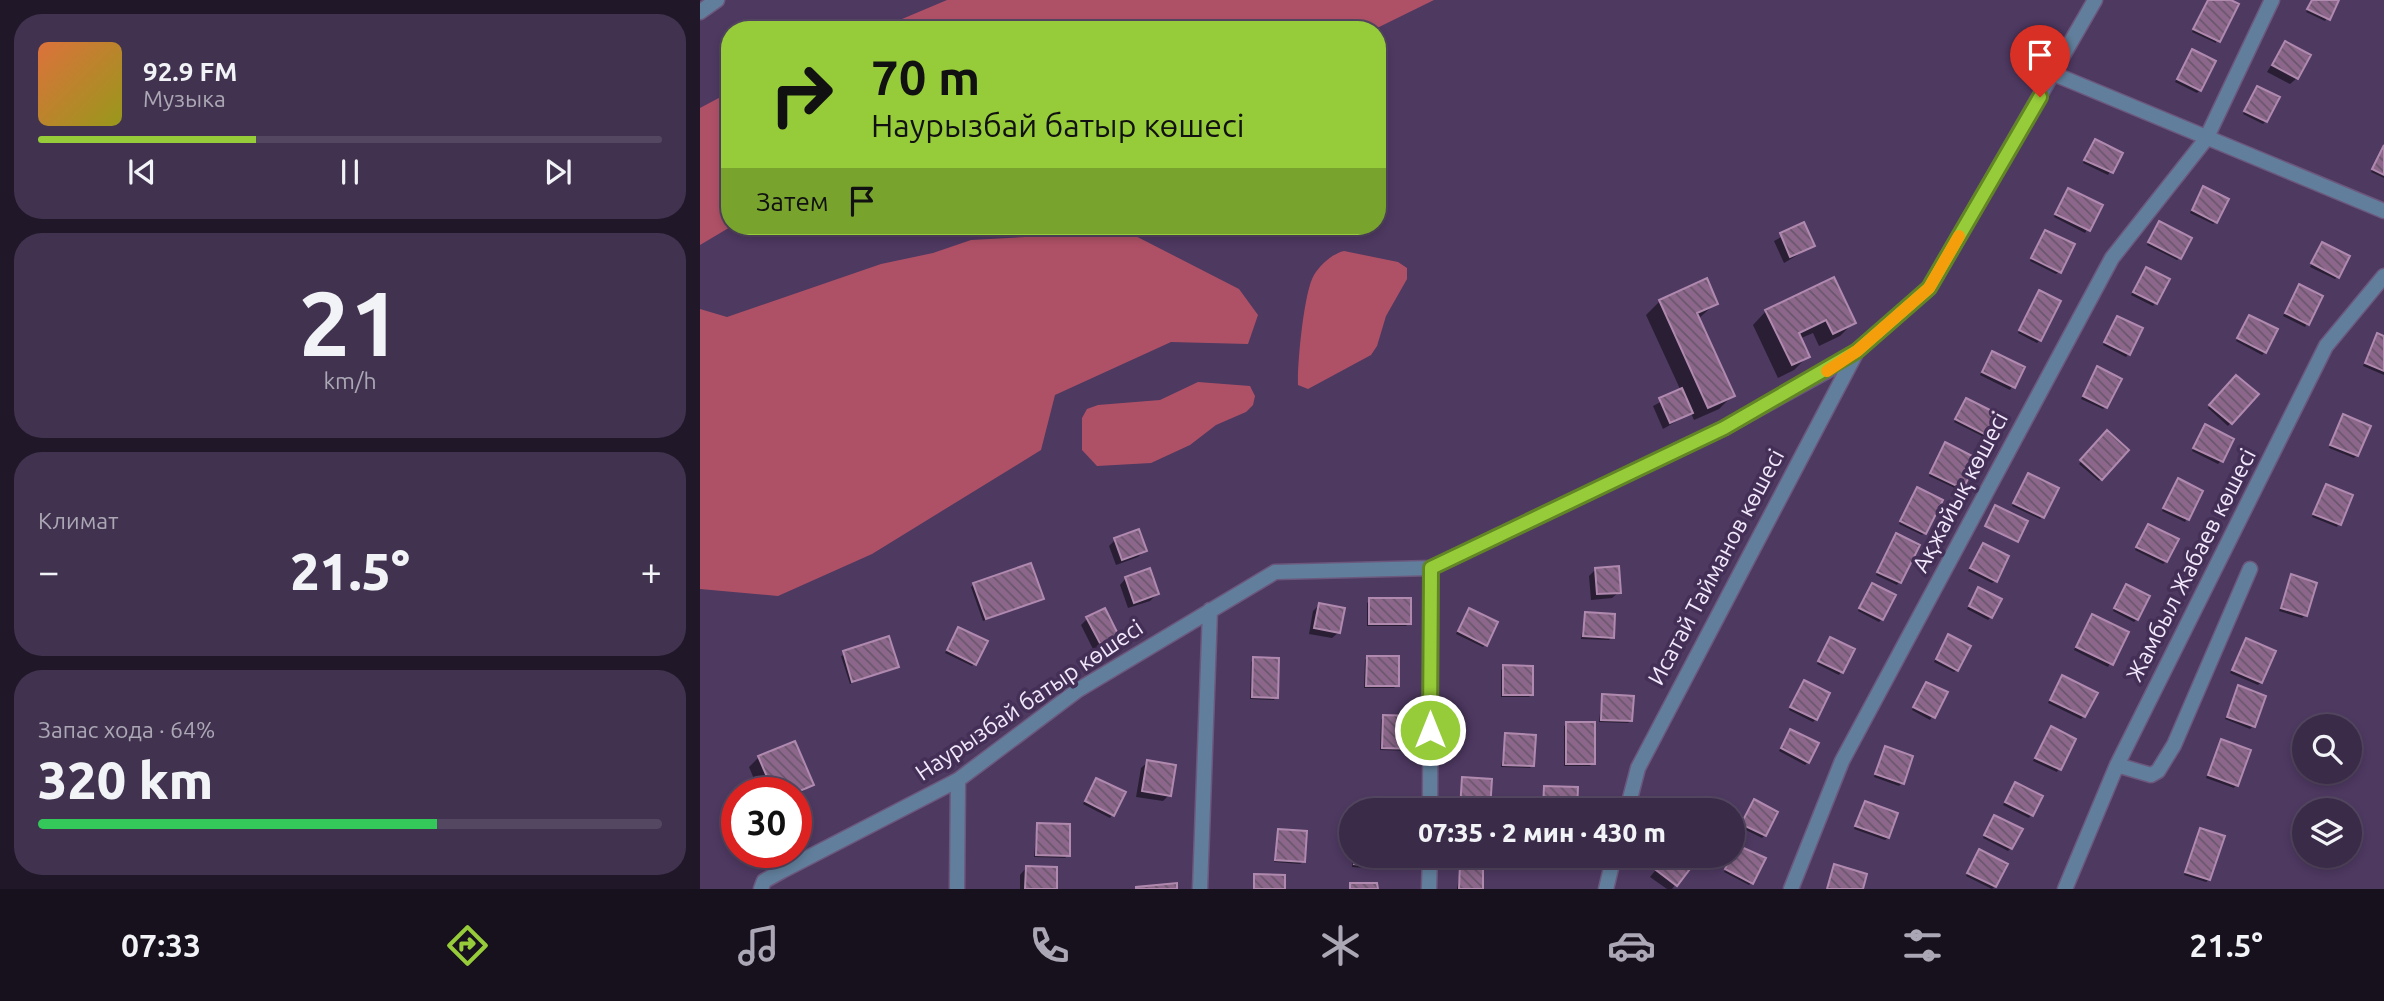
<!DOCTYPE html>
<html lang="ru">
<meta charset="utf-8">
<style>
body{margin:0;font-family:Ubuntu,sans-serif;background:#413350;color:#f1f3f6;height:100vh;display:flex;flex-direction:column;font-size:26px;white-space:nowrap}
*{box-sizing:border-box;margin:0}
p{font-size:23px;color:#aba7b4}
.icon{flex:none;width:38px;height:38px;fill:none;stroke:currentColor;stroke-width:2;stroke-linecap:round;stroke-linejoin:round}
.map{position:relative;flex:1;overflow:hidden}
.details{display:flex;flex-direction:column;gap:14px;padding:14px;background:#201828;width:700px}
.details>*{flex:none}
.banner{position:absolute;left:21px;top:21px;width:665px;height:214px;border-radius:28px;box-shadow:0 4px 10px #0003,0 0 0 2px #544761;background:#96cc39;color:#111;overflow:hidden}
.controls{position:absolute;left:1592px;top:714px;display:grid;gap:14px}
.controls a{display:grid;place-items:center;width:70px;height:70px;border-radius:50%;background:#3a2b49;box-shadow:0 4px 10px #0003,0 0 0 2px #544761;font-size:35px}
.speed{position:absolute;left:21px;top:777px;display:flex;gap:14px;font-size:35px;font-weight:700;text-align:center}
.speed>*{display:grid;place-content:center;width:91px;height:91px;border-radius:50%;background:#3a2b49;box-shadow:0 4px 10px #0003,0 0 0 2px #544761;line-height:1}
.speed .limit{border:10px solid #d22;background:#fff;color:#111}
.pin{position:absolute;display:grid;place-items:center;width:60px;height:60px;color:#fff;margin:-72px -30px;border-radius:50% 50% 50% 0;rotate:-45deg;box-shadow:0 0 7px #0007}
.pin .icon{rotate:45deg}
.me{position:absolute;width:77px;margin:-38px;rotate:0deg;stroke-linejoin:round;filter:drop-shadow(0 0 5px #0008)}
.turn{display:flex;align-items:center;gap:24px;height:147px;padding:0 35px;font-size:32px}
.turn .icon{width:91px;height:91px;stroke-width:2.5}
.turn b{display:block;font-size:49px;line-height:60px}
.then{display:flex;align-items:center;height:66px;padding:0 35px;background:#0003;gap:14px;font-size:26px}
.big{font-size:52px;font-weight:800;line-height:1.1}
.details .card{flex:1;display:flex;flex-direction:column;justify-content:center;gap:10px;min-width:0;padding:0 24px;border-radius:28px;background:#413350}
.details .dial{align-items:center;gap:0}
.dial b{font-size:91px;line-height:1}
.song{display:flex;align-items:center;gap:21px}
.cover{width:84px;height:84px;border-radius:10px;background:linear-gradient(135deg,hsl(20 70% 55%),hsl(60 70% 35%))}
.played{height:7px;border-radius:4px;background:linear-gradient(90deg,#96cc39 35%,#544761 35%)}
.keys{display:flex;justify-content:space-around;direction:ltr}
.heat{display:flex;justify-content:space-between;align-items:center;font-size:38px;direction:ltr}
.charge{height:10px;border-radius:5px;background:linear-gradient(90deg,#34c759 64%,#544761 0)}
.trip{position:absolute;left:639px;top:798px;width:406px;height:70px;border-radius:35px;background:#3a2b49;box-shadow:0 4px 10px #0003,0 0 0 2px #544761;font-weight:800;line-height:70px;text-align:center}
.menu{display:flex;height:112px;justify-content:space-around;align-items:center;background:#17111d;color:#aba7b4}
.menu .icon{width:49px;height:49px}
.menu .selected{color:#96cc39}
.menu b{font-size:32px;color:#f1f3f6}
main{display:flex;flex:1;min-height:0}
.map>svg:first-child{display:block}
.water{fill:#af5166}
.shadow{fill:#0007}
.building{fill:url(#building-back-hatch);stroke:#b089af;stroke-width:2}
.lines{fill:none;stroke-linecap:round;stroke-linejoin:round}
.minor-casing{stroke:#6c587d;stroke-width:17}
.minor{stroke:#617f9c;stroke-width:14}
.route-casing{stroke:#628525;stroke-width:18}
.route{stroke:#96cc39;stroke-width:12}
.slow{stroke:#f59e0b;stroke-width:12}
.labels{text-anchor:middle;stroke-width:7;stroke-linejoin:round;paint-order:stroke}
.street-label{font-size:23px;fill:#f2e8fc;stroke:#442f56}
</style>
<main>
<section class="details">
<div class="card">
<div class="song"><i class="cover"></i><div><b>92.9 FM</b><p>Музыка</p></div></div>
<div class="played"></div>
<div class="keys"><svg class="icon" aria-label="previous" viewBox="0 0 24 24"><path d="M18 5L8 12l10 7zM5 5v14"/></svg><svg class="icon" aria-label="pause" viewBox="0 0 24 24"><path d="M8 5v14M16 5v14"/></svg><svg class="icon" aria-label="next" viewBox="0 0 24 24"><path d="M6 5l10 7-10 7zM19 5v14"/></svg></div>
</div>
<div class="card dial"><b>21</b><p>km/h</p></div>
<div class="card"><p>Климат</p>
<div class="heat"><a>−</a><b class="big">21.5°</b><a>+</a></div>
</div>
<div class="card"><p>Запас хода · 64%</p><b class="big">320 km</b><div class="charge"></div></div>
</section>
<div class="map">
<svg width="1684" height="889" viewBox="0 0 1684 889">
<defs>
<pattern id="building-back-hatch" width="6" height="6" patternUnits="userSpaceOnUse" patternTransform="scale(1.75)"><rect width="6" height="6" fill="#8c678b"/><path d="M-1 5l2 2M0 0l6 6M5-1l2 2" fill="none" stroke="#6a566c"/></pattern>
</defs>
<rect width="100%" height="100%" fill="#4e3961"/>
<!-- water -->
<path class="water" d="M247,0H734L673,30H176Z
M30,92V226H32L0,245V108Z
M418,227L539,289L558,315L548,344L471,342L355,395L341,450L172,554L78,596L0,589V309L27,317L181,264L233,253L271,240L381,234Z
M644,251L698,262L707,268V279L686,316L677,346L671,355L608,389L598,385C597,365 604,291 614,275C621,264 632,254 644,251Z
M498,382L550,386L555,396L553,405L546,412L516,425L490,445L451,463L397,466L382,450V418L387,409L398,405L460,400Z"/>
<!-- shadow -->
<path class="shadow" d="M1508,0H1527L1516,43L1492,32Z
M1612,0H1637L1625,21L1606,12Z
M1585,43L1597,78L1590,84L1567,72Z
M1492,51L1500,90L1497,93L1475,82Z
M1557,88L1566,121L1563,124L1543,114Z
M1395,141L1421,153L1408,175L1383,163Z
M1684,145V178L1671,172Z
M1501,191L1516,222L1513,224L1490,213Z
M1366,193L1400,206L1385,233L1354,217Z
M1103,225L1113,246L1084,263L1074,241Z
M1456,226L1480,258L1477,260L1447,245Z
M1343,235L1359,272L1356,274L1330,261Z
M1620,247L1638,276L1635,279L1610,267Z
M1446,269L1455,303L1453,306L1431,295Z
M1597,289L1621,297L1605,327L1583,316Z
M1337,294L1340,340L1337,343L1318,333Z
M960,301L1016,303L998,319L1033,395L1019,409L994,420L991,413L963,429L953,406L981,391L946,315Z
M1066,311L1154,322L1140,336L1119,346L1113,333L1099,339L1108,356L1094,370L1078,378L1053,325Z
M1549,317L1565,352L1562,355L1536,341Z
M1415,320L1428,354L1426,357L1403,345Z
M1677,335L1684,338V375L1663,366Z
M1290,356L1323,368L1310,390L1280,375Z
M1395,371L1406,407L1403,409L1381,399Z
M1536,377L1556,394L1528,426L1508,408Z
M1266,400L1286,435L1284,437L1254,422Z
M1644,416L1657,455L1654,458L1629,448Z
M1503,429L1521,461L1518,464L1492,451Z
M1407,432L1427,450L1399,481L1379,464Z
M1243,447L1261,488L1259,490L1229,476Z
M1326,478L1343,517L1340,519L1312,506Z
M1476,483L1501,492L1485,522L1462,511Z
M1626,486L1651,496L1637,527L1612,517Z
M1215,492L1225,533L1222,535L1199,524Z
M1446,528L1466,561L1463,564L1435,550Z
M1194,538L1199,582L1197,585L1176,575Z
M415,540L445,550L438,557L416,565L409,546Z
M1283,545L1295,581L1292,583L1268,571Z
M896,569L919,592L912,598L891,600L889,576Z
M1592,576L1605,615L1602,618L1579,611Z
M426,578L457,594L450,601L428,608L420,585Z
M274,584L342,599L283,621L271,587Z
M1169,588L1182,619L1179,622L1158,611Z
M1424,589L1437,619L1434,622L1413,611Z
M1276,591L1291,617L1288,620L1267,609Z
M670,600L709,623L706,626H667V603Z
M619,605L639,632L632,638L609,634L613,611Z
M767,613L785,645L783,647L756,634Z
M885,614L912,637L909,640L881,639Z
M387,619L418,638L395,653L381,625Z
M1390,619L1427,633L1408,667L1374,650Z
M256,632L274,664L272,666L245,653Z
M188,638L197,666L150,684L141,656Z
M1130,639L1141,672L1139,675L1117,664Z
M1246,639L1257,670L1254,672L1234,662Z
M1546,640L1561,682L1558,685L1530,673Z
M667,658L697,685L694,688H664L665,660Z
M554,659L576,697L574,700L550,699L551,662Z
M804,667L832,694L829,697H801V670Z
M1360,680L1384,716L1381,719L1348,703Z
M1104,682L1116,719L1113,722L1089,710Z
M1224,687L1245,693L1230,720L1212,710Z
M1538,688L1553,726L1550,729L1525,719Z
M902,696L931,721L928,723L899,722Z
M683,717L713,748L710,751L680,750L681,720Z
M867,724L893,763L890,766H864V726Z
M1351,728L1374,740L1357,772L1333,761Z
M1088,734L1108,762L1105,765L1079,751Z
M806,735L832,766L830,768L801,767Z
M1521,741L1536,785L1534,788L1506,778Z
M1185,748L1202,783L1199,786L1174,777Z
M59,757L112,784L96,797V793H60L49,767Z
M448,762L469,795L463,801L436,797L441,768Z
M762,779L789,810H758Z
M394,783L412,815L410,818L383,804Z
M1315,784L1331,815L1329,818L1303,805Z
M845,787L876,788L875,810H841Z
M1054,802L1065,835L1062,838L1040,827Z
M1165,803L1188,838L1185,840L1154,829Z
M1292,819L1311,848L1308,851L1283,838Z
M337,825L368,855L365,858L334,857Z
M1501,830L1509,879L1506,882L1484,875Z
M579,831L603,862L600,864L574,862Z
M1279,851L1295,886L1292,889L1266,876Z
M653,856H682L681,866L678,869L652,867Z
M967,856H978L990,865L972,889H967L950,877Z
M1032,856L1052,882L1049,885L1024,872Z
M761,866L781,889H757Z
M326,868L355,889H320V875Z"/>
<!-- building -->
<path class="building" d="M1508,0H1531L1539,4L1520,42L1493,29Z
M1612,0H1639L1630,20L1607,9Z
M1585,41L1611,55L1598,79L1572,65Z
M1492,49L1516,61L1501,91L1477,79Z
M1557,86L1580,97L1567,122L1544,111Z
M1395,139L1423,153L1413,173L1384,160Z
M1684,145V175L1672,169Z
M1503,186L1529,199L1517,223L1492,210Z
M1368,188L1403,205L1390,231L1355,214Z
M1459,221L1492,238L1481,259L1448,242Z
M1104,222L1115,246L1090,257L1080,233Z
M1345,230L1375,244L1361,273L1331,258Z
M1622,242L1650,256L1639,278L1611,263Z
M1446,267L1470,279L1457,304L1433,292Z
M1134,277L1156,323L1133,334L1126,320L1099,333L1110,357L1092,365L1065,310Z
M1007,278L1018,304L997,313L1035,396L1008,408L959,300Z
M1599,284L1623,296L1609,325L1585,313Z
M1339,290L1361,301L1341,341L1319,330Z
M1549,315L1578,329L1566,353L1537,338Z
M1417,316L1443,328L1430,355L1404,342Z
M1677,333L1684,336V371L1665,363Z
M1292,351L1325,367L1315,388L1282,372Z
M1397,366L1422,379L1407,408L1383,396Z
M1536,375L1559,394L1532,424L1509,405Z
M982,388L993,413L970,423L959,398Z
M1266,398L1298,414L1288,436L1255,419Z
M1643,414L1671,426L1658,456L1630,445Z
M1505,424L1534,439L1523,462L1493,448Z
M1407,430L1429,450L1402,480L1380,460Z
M1245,442L1278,459L1263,489L1230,473Z
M1328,473L1359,488L1344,518L1313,503Z
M1478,478L1503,491L1489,520L1463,508Z
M1626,484L1653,495L1641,525L1613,514Z
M1217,487L1243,500L1226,534L1200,521Z
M1295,505L1328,521L1318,542L1285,526Z
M1448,524L1479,539L1467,562L1436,547Z
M439,529L447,551L422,560L414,538Z
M1196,533L1220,545L1201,583L1177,572Z
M1283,543L1309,556L1297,582L1270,568Z
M331,563L344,599L286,619L273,583Z
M919,566L921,593L897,594L895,568Z
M450,568L459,594L434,603L425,577Z
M1591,574L1617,583L1607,616L1581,608Z
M1172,583L1196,595L1183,620L1159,608Z
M1426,584L1450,596L1438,620L1414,608Z
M1278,587L1302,599L1292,618L1269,606Z
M669,598H711V624H669Z
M619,603L645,608L640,633L614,628Z
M405,608L420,638L402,647L386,617Z
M769,608L798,622L787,646L758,631Z
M885,612L915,614L914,638L883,636Z
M1392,614L1429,632L1413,665L1376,647Z
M258,627L288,641L276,665L247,650Z
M1248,634L1271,646L1258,671L1236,659Z
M189,636L199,667L152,682L143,651Z
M1130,637L1155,649L1143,673L1118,661Z
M1546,638L1576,651L1562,683L1532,670Z
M667,656H699V686H666Z
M553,657L579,658L578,698L552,697Z
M803,665L833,666V695H803Z
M1362,675L1398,693L1385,717L1350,700Z
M1104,680L1130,693L1117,720L1090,707Z
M1226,682L1248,692L1235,718L1213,707Z
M1538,685L1566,696L1555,727L1527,717Z
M902,694L934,696L932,721L901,720Z
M683,715L716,716L715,749L682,748Z
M866,722H895V764H866Z
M1351,726L1376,739L1361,770L1335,758Z
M1090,729L1119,743L1109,763L1081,748Z
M805,733L836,735L834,766L803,765Z
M1521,739L1551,750L1538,786L1508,775Z
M95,741L114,785L95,793H74L58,756Z
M1185,746L1213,756L1204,784L1175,774Z
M447,760L476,765L471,796L442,791Z
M762,777L792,779L790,810L760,809Z
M396,778L426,792L414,816L385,801Z
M1315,782L1343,796L1333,816L1305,802Z
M844,786L878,787L877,810H843Z
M1054,799L1078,812L1066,836L1041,824Z
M1165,801L1198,813L1189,838L1155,826Z
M1294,815L1323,829L1312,849L1284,835Z
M337,823L370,824V856L336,855Z
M1500,828L1525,836L1510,880L1485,872Z
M578,829L607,831L605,862L575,860Z
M1037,845L1066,858L1053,884L1025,869Z
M1279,849L1308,864L1296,887L1267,873Z
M655,856H684L683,867L654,864Z
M966,856H981L993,865L977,886L956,870Z
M760,864L783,865V889H759Z
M1134,864L1167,874L1163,889H1127Z
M326,866L357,867V889H325Z
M554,874L585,875V889H554Z
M477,883V889H436V887Z
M650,883H677L678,889H650Z"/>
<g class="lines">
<defs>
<path id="minor" d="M0,12L17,0
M1354,74L1684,211
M1417,765L1451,775L1458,771L1474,745L1550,569
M730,810L731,568
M927,810L938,768L1155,355
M61,889L64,881L82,871L258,780L378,690L575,572L731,568L1024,428L1127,371L1157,351L1229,288L1395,0
M257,889L258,780
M500,889L510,610
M729,889L730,856
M906,889L914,856
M1091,889L1142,761L1412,258L1506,139L1572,0
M1365,889L1417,765L1626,346L1684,276"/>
</defs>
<!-- minor casing -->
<use href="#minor" class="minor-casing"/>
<!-- minor -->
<use href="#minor" class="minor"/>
</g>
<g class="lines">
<defs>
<path id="route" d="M730,730L731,568L1024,428L1157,351L1229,288L1340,97"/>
</defs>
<!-- route casing -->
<use href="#route" class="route-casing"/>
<!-- route -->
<use href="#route" class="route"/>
<!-- slow -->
<path class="slow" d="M1127,371L1157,351L1229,288L1259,236"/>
</g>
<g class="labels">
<!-- street labels -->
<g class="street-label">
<text transform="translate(1260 492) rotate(-62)" y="8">Ақжайық көшесі</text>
<text transform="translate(1491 565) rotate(-63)" y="8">Жамбыл Жабаев көшесі</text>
<text transform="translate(1016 567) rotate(-62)" y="8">Исатай Тайманов көшесі</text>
<text transform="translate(329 700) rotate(-34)" y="8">Наурызбай батыр көшесі</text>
</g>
</g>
</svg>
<div class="controls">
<a><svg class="icon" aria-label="search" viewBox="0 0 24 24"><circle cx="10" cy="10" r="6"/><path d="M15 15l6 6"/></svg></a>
<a><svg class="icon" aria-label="layers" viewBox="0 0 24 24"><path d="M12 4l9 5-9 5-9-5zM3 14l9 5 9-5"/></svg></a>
</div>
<div class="speed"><div class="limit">30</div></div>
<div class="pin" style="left:1340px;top:97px;background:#d93025"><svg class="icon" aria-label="arrive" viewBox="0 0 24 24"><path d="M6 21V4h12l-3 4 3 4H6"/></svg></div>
<svg class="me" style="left:730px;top:730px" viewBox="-20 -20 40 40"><circle r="17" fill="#96cc39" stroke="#fff" stroke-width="3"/><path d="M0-11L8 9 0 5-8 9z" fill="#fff"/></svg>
<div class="trip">07:35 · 2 мин · 430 m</div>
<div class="banner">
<div class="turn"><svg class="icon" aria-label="right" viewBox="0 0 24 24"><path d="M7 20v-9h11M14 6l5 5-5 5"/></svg><div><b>70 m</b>Наурызбай батыр көшесі</div></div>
<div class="then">Затем<svg class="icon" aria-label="arrive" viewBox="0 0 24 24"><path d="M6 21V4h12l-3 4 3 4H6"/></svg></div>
</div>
</div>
</main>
<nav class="menu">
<b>07:33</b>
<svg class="icon selected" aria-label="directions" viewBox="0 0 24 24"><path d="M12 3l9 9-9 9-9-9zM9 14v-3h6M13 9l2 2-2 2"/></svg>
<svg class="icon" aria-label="music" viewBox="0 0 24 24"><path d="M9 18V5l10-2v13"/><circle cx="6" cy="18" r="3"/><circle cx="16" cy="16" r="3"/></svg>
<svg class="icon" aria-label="phone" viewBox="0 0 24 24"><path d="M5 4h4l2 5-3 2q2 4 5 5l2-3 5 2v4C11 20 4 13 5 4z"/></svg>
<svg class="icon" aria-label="climate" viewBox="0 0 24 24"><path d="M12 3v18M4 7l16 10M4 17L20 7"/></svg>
<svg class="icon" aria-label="car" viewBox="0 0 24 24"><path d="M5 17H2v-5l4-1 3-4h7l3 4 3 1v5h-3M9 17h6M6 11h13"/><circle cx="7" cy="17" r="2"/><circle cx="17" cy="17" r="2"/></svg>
<svg class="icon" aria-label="filters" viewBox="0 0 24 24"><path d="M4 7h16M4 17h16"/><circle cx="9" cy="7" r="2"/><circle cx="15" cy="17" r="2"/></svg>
<b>21.5°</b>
</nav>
